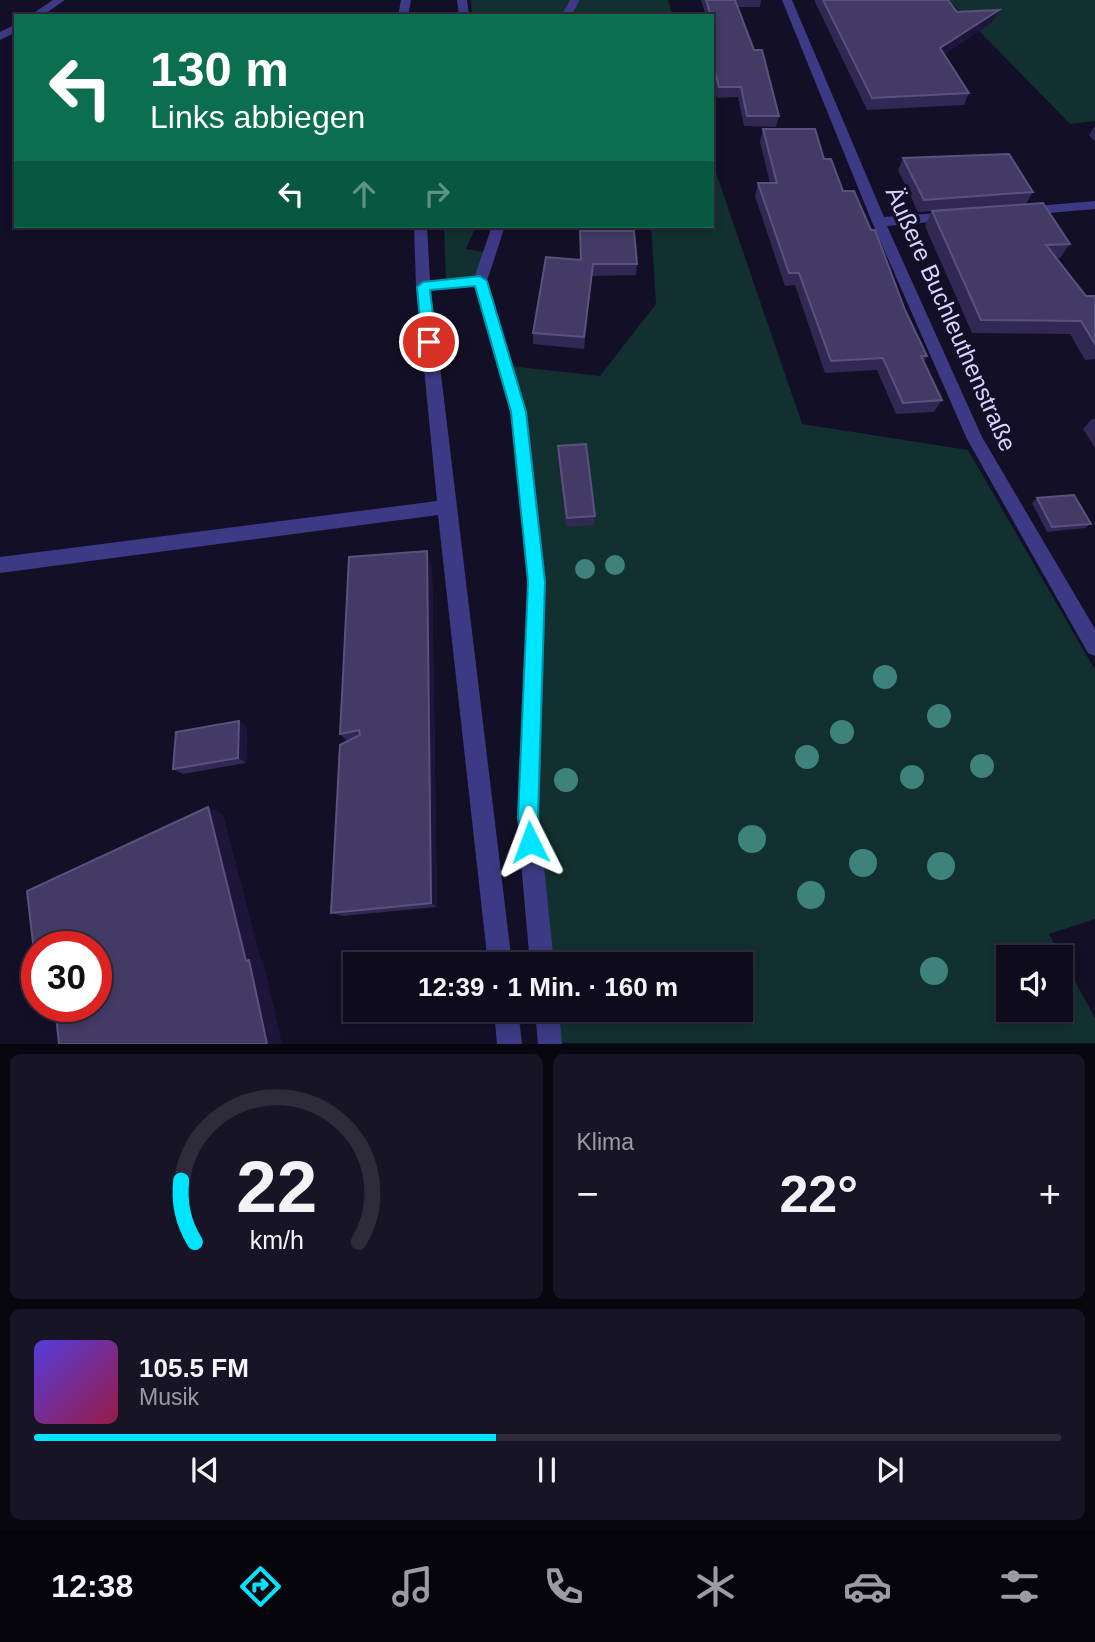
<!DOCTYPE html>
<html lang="de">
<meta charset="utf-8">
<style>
body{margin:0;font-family:Helvetica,sans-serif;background:#171425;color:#f1f3f6;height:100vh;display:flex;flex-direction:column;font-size:26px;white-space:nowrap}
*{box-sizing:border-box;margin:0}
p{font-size:23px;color:#9b9ba3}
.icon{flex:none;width:38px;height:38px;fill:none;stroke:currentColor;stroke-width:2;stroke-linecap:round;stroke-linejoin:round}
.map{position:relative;height:1044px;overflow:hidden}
.panel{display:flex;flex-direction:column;gap:10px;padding:10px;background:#08060f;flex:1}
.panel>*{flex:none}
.guide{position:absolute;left:14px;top:14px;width:700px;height:214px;border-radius:0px;box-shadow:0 4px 10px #0003,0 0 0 2px #2e2b3b;background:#0b6e4f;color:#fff;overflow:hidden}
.tools{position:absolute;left:996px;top:945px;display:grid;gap:14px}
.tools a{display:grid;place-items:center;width:77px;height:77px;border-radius:0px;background:#0e0b1c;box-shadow:0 4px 10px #0003,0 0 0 2px #2e2b3b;font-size:35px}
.speed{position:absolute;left:21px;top:931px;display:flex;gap:14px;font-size:35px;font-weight:700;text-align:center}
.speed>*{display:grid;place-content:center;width:91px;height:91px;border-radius:50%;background:#0e0b1c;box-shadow:0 4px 10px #0003,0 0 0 2px #2e2b3b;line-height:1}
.speed .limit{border:10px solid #d22;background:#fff;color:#111}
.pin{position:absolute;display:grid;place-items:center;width:60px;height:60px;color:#fff;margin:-30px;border:4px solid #fff;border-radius:50%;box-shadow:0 2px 7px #0007}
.me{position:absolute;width:77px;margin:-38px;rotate:357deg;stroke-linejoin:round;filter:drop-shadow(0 0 5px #0008)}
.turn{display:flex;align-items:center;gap:24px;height:147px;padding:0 21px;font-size:32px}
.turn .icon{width:91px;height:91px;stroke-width:2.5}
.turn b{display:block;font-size:49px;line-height:60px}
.lanes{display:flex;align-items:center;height:66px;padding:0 21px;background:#0003;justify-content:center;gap:35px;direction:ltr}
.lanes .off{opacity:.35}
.big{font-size:52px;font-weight:800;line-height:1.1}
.panel .widget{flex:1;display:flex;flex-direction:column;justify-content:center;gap:10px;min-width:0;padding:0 24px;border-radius:10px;background:#171425}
.panel .dial{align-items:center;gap:0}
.dial svg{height:182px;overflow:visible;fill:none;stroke:#2e2b3b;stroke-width:7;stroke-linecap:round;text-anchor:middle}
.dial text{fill:#f1f3f6;stroke:none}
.song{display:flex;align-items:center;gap:21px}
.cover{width:84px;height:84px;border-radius:10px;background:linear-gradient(135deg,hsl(250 70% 55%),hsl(340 70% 35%))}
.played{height:7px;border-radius:4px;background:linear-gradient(90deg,#00e5ff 45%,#2e2b3b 45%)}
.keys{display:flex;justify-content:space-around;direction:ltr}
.heat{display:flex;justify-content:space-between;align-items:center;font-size:38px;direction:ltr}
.panel .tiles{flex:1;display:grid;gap:10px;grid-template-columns:1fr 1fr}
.widget:last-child{grid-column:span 2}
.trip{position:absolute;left:343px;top:952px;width:410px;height:70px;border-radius:0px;background:#0e0b1c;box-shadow:0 4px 10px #0003,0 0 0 2px #2e2b3b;font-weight:800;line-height:70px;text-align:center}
.menu{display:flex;height:112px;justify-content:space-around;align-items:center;background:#06040b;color:#9b9ba3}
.menu .icon{width:49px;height:49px}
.menu .selected{color:#00e5ff}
.menu b{font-size:32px;color:#f1f3f6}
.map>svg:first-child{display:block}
.green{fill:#12302f;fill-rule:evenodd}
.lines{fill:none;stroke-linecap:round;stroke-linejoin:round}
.lane{fill:#3d3a85;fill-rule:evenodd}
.street{fill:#3d3a85;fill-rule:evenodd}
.tree{fill:#3d827b}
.wall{fill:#312854}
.shaded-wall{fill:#1d163a}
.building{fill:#433a66;stroke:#5a527e;stroke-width:2}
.route{fill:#00e5ff;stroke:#0095a6;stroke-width:2}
.labels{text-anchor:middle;stroke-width:7;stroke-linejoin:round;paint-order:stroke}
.street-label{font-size:24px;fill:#d9d4ff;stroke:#130f26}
</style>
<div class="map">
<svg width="1095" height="1044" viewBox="0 0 1095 1044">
<rect width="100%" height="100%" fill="#130f26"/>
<!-- green -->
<path class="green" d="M471,0H570L561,16H472Z
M580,0H668L673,16H571Z
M949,0H1095V121L1070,124Z
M712,161L802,424L968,450L1095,670V919L1049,934L1095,1018V1043H560L556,1010H740V964H551L535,819L542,580L510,366L600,376L656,304L651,226H712ZM1008,957H1060V1010H1008Z
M444,226H476L466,249L484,252L476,277L446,280Z"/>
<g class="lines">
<!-- lane -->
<path class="lane" d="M53,0H65L42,16H29Z
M401,0H411L408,16H398Z
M16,24V32L0,40V32Z
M414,226H427L430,281L480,276L487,281L480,286L431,291L512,964H488L438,515L0,573V557L437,501L416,287Z
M494,1010H518L522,1044H497Z"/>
<!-- street -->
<path class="street" d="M457,0H467L469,16H459Z
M570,0H580L571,16H561Z
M782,0H792L884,217L952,212L959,216L952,220L887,226L982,437L1095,629V656L1088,653L967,439L872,222Z
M1095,201V209L1025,215L1018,211L1025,207Z
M492,226H505L487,281L527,412L546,582L539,817L554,964H530L517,817L528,582L511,412L473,281Z
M535,1010H559L562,1044H538Z"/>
</g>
<!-- trees -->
<g class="tree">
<circle cx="615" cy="565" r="10"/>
<circle cx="585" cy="569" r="10"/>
<circle cx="885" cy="677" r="12"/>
<circle cx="939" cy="716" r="12"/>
<circle cx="842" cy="732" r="12"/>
<circle cx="807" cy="757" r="12"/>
<circle cx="982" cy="766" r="12"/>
<circle cx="912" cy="777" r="12"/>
<circle cx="566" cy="780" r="12"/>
<circle cx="752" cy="839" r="14"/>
<circle cx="863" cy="863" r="14"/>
<circle cx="941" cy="866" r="14"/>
<circle cx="811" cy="895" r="14"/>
<circle cx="934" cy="971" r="14"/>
</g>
<!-- wall -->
<path class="wall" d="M701,0H761L760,7H738L779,116L776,127L744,126L738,97L717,98L712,79V16H706Z
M815,0H948L957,12L993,22L944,54L969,93L964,105L867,110L815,2Z
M1095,126V142L1089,135Z
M763,129L824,159L843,191L905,310L927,356L924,362L942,400L934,412L896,414L877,370L825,373L795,285L785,286L755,196L758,183H770L760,142Z
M903,158L1033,192L1026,204L918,212L898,170Z
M932,211L1070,244L1060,258H1056L1086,296H1095V359L1085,360L1070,334L972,333L925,226Z
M580,231L637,264L636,275L592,276L584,349L533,344V333L580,260Z
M1092,419H1095V448L1083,429Z
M558,446L595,516L594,525L566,527L558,457Z
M1037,498L1091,524L1085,528L1047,532L1032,503Z
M432,568L437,907L342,916L331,913L347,741L340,734Z
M239,721L247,727L246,763L183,774L173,769Z"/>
<!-- shaded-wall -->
<path class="shaded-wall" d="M999,10L993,22L935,60L940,48Z
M427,551L432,568L437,907L431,903Z
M239,721L247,727L246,763L238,758Z
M208,807L223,814L261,960H263L282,1044H267Z
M48,1006H69L66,1008L41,1010Z"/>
<!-- building -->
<path class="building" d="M706,0H735L754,50H762L779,116H747L741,87H719L712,61V26H714L712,16H711Z
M823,0H948L957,12L999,10L940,48L969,93L872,98Z
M763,129H815L824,159H831L843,191H854L871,230H875L905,310L927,356H921L942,400L903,403L883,358L831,361L799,273H789L758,183H777Z
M1009,154L1033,192L924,200L903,158Z
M1043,203L1070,244L1046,245L1086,296H1095V344L1081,321L981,320L932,211Z
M580,231H634L637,264H593L584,337L533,333L546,257L581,260Z
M586,444L595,516L567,518L558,446Z
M1074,495L1091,524L1052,527L1037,498Z
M427,551L431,903L331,913L340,745L360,735L359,730L340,734L349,557Z
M239,721L238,758L173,769L176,732Z
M208,807L246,961L249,960L267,1044H59L55,1006H96V947H37V977L27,891Z"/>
<!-- route -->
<path class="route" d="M480,276L487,281L526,412L545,582L538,817L540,842L537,849L530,852L523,849L518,817L528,582L511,412L475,286L430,290L436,342L429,347L422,342L417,287L423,282Z"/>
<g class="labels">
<!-- street labels -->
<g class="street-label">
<text transform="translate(951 319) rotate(66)" y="8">Äußere Buchleuthenstraße</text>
</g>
</g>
</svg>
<div class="tools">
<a><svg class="icon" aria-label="sound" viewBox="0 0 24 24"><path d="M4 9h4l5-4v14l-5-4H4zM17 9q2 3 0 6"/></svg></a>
</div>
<div class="speed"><div class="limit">30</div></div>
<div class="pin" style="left:429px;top:342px;background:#d93025"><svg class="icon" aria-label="arrive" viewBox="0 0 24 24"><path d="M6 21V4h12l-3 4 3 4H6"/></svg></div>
<svg class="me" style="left:530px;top:842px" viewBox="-20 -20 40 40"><path d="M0-17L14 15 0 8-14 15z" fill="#00e5ff" stroke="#fff" stroke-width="4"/></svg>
<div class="trip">12:39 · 1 Min. · 160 m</div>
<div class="guide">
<div class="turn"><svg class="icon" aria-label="left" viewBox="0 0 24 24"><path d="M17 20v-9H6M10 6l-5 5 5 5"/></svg><div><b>130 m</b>Links abbiegen</div></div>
<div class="lanes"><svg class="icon" aria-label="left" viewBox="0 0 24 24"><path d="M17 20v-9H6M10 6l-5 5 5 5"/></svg><svg class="icon off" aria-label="ahead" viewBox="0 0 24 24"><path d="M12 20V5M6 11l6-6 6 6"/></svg><svg class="icon off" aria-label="right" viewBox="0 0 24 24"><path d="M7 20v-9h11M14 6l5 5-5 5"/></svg></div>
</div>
</div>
<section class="panel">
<div class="tiles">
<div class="widget dial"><svg viewBox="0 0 100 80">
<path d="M14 69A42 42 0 1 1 86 69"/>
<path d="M14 69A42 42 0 0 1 8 42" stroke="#00e5ff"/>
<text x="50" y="56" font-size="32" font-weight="700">22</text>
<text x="50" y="72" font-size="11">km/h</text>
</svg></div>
<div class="widget"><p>Klima</p>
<div class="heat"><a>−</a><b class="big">22°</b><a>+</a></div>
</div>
<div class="widget">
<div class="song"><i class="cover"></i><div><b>105.5 FM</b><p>Musik</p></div></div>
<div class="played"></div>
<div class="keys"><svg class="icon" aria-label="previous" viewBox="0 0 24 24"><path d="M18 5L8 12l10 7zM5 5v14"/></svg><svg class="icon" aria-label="pause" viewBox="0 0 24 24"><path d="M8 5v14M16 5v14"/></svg><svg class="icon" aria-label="next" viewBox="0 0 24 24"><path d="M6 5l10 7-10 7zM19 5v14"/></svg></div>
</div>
</div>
</section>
<nav class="menu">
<b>12:38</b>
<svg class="icon selected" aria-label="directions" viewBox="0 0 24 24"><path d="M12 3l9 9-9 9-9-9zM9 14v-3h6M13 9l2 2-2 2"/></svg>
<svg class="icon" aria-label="music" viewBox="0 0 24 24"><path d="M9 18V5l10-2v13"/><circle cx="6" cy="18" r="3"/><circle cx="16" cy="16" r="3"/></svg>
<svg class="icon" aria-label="phone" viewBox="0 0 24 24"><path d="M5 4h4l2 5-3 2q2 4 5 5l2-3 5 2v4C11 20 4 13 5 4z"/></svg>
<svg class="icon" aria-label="climate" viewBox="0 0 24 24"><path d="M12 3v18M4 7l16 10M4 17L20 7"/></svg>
<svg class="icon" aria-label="car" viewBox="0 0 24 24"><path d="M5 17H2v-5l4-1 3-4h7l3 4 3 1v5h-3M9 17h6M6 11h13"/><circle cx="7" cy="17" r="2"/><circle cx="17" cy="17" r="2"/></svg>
<svg class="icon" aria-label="filters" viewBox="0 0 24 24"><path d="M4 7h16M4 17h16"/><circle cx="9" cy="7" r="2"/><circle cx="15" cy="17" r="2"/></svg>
</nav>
